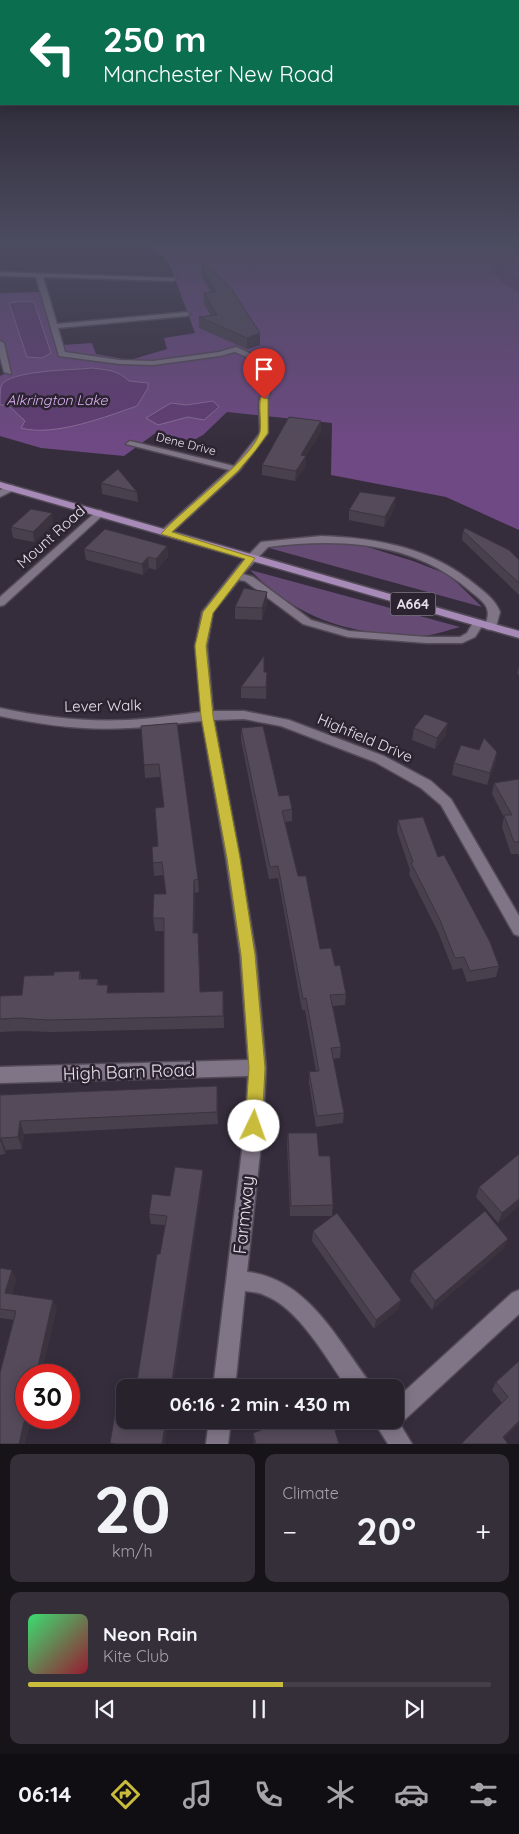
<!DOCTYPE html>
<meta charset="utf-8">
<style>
body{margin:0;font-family:Quicksand,sans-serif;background:#342f39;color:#f1f3f6;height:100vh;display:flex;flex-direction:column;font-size:19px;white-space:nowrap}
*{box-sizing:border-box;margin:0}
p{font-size:16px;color:#a5a4aa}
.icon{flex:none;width:28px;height:28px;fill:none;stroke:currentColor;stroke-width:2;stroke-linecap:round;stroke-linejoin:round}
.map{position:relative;height:1444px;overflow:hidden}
.sheet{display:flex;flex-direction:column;gap:10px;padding:10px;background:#161319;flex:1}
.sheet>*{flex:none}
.top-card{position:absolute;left:0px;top:0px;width:520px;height:105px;box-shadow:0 2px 12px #0003,0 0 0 1px #443f49;background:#0b6e4f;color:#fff;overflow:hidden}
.speed{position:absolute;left:15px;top:1364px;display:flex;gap:10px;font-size:25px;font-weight:700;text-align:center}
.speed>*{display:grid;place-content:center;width:65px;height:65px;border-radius:50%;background:#28222d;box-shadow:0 2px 12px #0003,0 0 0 1px #443f49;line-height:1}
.speed .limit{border:8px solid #d22;background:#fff;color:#111}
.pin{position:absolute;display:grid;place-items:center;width:42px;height:42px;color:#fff;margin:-51px -21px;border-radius:50% 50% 50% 0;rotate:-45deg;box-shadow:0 0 5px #0007}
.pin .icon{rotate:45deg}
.me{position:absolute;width:55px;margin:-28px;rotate:3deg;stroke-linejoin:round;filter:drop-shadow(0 0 4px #0008)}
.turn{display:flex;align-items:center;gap:18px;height:105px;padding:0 20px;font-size:22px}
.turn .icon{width:65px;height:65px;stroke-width:2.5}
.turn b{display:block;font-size:35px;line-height:42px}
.big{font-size:38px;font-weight:700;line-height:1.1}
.sheet .tile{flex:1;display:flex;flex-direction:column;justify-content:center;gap:8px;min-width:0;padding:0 18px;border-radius:10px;background:#342f39}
.sheet .dial{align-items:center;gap:0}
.dial b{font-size:65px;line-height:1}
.song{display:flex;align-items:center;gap:15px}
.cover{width:60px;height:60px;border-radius:8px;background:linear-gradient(135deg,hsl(140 70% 55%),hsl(350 70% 35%))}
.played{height:5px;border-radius:2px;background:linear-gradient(90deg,#c9bb3b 55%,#443f49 55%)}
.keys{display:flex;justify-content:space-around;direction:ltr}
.heat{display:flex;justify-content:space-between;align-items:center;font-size:28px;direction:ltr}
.sheet .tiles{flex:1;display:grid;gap:10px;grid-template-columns:1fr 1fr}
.tile:last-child{grid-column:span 2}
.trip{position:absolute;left:116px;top:1379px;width:288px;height:50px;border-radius:10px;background:#28222d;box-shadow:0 2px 12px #0003,0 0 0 1px #443f49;font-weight:700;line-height:50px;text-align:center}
.dock{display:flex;height:80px;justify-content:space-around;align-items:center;background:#100e12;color:#a5a4aa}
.dock .icon{width:35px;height:35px}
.dock .selected{color:#c9bb3b}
.dock b{font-size:22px;color:#f1f3f6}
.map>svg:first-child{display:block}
.green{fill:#664c75}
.forest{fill:#6f4984}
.water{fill:#623c75;stroke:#896d98}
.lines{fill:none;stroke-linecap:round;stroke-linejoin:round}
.river{fill:#623c75;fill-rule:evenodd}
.street-casing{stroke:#524a56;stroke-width:3}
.secondary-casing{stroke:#524a56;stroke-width:3}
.primary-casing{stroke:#524a56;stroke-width:3}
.street{fill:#807587;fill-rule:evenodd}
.secondary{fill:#807587;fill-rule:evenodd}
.primary{fill:#a88ab8;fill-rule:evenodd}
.wall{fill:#48404d}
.shaded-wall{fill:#3b343f}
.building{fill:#544a5a;stroke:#3b343f}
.route{fill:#c9bb3b;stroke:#837a26}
.labels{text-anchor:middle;stroke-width:5;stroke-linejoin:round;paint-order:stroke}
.far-street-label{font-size:12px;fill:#e5dfe8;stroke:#2c2331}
.far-water-label{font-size:14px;font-style:italic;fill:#ddb1f6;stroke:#2c2331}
.shield{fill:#2c2331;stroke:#aea7b1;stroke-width:1}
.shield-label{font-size:14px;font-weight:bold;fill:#e5dfe8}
.street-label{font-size:15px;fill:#e5dfe8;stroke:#2c2331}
.near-street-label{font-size:18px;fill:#e5dfe8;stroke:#2c2331}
</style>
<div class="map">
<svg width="519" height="1444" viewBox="0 0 519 1444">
<rect width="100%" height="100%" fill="#362d3c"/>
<!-- green -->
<path class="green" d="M307,542L361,545L413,561L449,575L482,607L269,548Z
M250,570L460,627C448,630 435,635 423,636C412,637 400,635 389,634C331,629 291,611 250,570Z"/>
<!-- forest -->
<path class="forest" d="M149,243H519V530L446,497L331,475L332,423L227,412L203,435L192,441L157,432L124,456L41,448L0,436V376L8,372L0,343V293L41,292L62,345L92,343L96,354L130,360L167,349L164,338L195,333L169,263Z"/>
<!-- water -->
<path class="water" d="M24,301L34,302L51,353L42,358L27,357L9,303Z
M92,368C107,370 118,370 129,381L148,383V388L137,406C105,417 54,437 21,428L25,421L8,405H0C0,400 0,391 1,386C7,370 76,370 92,368Z
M213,401L219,407L204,420L188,417L158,425L146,418L171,403L186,405Z"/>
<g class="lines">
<!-- river -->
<path class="river" d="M505,243H519V249L511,270L519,278V292L504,284L493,271Z"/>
<defs>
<path id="street" d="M0,272L176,278L174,281L43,277L57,324L187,312L190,314L187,316L58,328L65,352L120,360L153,361L219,352L236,347L273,363L278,372L267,401L268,433L239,471L169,535H161V531L229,470L126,444L130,441L234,466L260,433L259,401L270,372L267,366L235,352L220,356L153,365L120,364L59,356L36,277L0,276Z
M0,341L4,343L11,374L4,372L0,357Z
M11,485L14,486V490L0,497V490Z
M321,536C379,538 432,548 477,586C486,593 496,601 500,612L496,627L490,630L486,629L484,627C494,607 483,602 469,590C412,541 339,538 268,547L243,574L253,577L311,620L349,631L427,637H460L467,633L474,621H482L484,623L475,637L462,643H427L348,637L303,624L245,581L239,580L213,612L207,646L213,711H244L289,720L384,756L431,781L451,799L519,916V936L514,934L441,805L421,788L375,762L281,726L244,719L214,720L240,858L256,955L266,1068L263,1126L247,1272C306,1278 336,1337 368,1380L371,1388H347C327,1359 298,1307 264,1295C258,1292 252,1292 245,1291L235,1388H213L245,1126L248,1076L0,1083V1067L248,1060L240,955L226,858L202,721C177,723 153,727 129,728C86,731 43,725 0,716V708C42,717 84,722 127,720C152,719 176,715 201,712L195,646L202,612L239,565L261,542Z
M519,1290V1314L400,1424L412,1444H388L373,1420H395V1400L512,1293Z
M209,1420H231L228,1444H206Z"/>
<path id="secondary" d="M100,510L105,513L103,515L4,605L0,606V597L97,511Z"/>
<path id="primary" d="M0,482L519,631V638L0,488Z"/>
</defs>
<!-- street casing -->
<use href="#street" class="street-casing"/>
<!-- secondary casing -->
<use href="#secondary" class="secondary-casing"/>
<!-- primary casing -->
<use href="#primary" class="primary-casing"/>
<!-- street -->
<use href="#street" class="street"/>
<!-- secondary -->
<use href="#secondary" class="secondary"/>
<!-- primary -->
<use href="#primary" class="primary"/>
</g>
<!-- wall -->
<path class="wall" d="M201,267L260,345L247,349L199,328V317L211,316L204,304V293H211L202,277Z
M321,421V431L306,456V466L295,481L262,475V465Z
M101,483L137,492L138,502L102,494Z
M395,508L384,527L349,520V510Z
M53,524L34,542L13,538L11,527Z
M463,531L519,560V595L462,540Z
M167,546L168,557L156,570L149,568L143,575L86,560L84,549Z
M267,604L262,620L235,619V607Z
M519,666V675L517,674Z
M264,672H267L266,699L241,698V687Z
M177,723L198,879L199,892L195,893L194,933L199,946L200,992L223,991L224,1028L51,1032L23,1031L0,1032V996L22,995L54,975L80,971L81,979H98L99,985L109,993L164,992V931H155L153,918L166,894L164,875L154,876L152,847L158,846L164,807L160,777L145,778L141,726Z
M241,728L279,796L292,809V821L285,822L298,876L320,949L335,966L346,994L345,1005L333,1006L341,1047L340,1058L333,1059L344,1113L343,1123L316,1127L309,1083V1072L316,1071L305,1010H302L278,878L269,879L241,740Z
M414,728L446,735L435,749L412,740Z
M479,750L497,752L495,764L487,785L452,775L454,763Z
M519,779V856L518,854H511L502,827L504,817L492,794L494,783Z
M398,820L438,857L499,966L496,977L467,982L462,968L453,970L438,932L409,874L410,870L397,831Z
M217,1086L218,1124L24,1134L22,1149L6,1150L5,1154L0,1155V1095Z
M288,1133L319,1156L333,1205L332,1216H290L287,1144Z
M519,1154V1206L498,1223L476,1197L479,1187Z
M203,1180L160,1254L165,1225L151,1224L149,1214L170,1196Z
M313,1231L401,1300L398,1309L374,1329L312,1241Z
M504,1248L432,1310L410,1281L413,1271Z
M0,1268L16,1279L12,1294L57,1309L14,1320L0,1318Z
M519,1361V1424L504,1438L508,1444H461L502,1403L492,1390L496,1382Z
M253,1433L339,1444H254Z"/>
<!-- shaded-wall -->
<path class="shaded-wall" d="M260,333V345L247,349V338Z
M321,421V431L305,458L306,456V466L295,481L296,471L301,455Z
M396,497L395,508L384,527L385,517Z
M52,513L53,524L34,542L33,532Z
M167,546L168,557L156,570V559Z
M148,557L149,568L143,575L142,564Z
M267,592V604L262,620V608Z
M448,723L446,735L435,749L437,738Z
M497,752L495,764L487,785L490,773Z
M194,880L195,893L194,946L193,933Z
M217,1086L218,1098V1124L217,1112Z
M20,1121L24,1134L22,1149L18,1137Z
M1,1138L6,1150L5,1154L1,1142Z
M203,1170V1180L173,1388H171Z
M519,1199V1206L498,1223L502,1213Z
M508,1239L504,1248L432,1310L435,1301Z
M12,1270L16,1279L9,1303L5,1293Z
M53,1300L57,1309L41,1375H36Z
M401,1300L398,1309L374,1329L376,1320Z
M26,1414V1418H32L25,1444H19Z
M166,1420H169L165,1444H162Z
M519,1421V1424L498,1444L503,1437Z"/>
<!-- building -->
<path class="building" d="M206,263L232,290L260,333L247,338L199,317L217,315L204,293L216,292L201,267Z
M289,417L321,421L301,455L306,456L296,471L262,465Z
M118,469L137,492L101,483Z
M360,492L396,497L385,517L349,510Z
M31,509L52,513L33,532L11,527Z
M465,528L509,550L519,560V583L463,531Z
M105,529L167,546L156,559L148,557L142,564L84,549Z
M244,588L267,592L262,608L235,607Z
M264,656V672H267L266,687H241Z
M425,714L448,723L437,738L414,728Z
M177,723L198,879L194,880L193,933H198L200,992L223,991V1016L48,1020L19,1018L0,1019V996L22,995L24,976L54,975V972L80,971L79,979H98L97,985H108L107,993L164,992V918H153V913L154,894H166L162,862L153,863L152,847L158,846L155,808L164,807L159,764L144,765L141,726Z
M263,726L279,796L289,795L292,809L282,811L298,876H306L320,949L331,948L335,966L340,965L346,994L330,995L341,1047L331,1048L344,1113L317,1116L309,1072L319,1071L306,998L303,999L278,866L270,867L241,728Z
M484,738L497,752L490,773L454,763L461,745L479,750Z
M519,779V842H514L504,815H512L494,783Z
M423,817L438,857L444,855L490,942L499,966L470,971L464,957L455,958L440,920L411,863L413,862L398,820Z
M217,1086V1112L20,1121L18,1137L1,1138L0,1142V1095Z
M288,1133H317L319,1156H330L333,1205L291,1206Z
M519,1154V1199L502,1213L479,1187Z
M175,1167L203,1170L171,1388H136L157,1254H160L167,1216L149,1214L152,1194L170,1196Z
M485,1211L508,1239L435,1301L413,1271Z
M337,1213L401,1300L376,1320L313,1231Z
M0,1268L12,1270L5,1293L53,1300L36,1375H26V1414L19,1444H0V1373L16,1311L0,1309Z
M519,1361V1421L503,1437L508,1444H463L462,1443L508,1397L496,1382Z
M115,1414L125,1416V1420H166L162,1444H116L110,1443Z
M289,1420H332L339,1444H256L253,1433Z"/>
<!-- sky -->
<linearGradient id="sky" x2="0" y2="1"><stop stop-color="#1e1921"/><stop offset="0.55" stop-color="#4c4c61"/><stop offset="1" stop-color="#4c4c61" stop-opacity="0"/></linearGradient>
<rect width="519" height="445" fill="url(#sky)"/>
<!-- route -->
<path class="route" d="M261,397L268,399V433L255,451L238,471L172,532L255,558L213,613L206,646L213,716L240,858L255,955L265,1068L262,1126L259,1131L254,1134L248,1131L245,1126L249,1068L241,955L227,858L201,716L195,646L203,612L245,559L161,534C181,510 254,458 260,432C262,421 258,408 261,397Z"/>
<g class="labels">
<!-- far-street labels -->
<g class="far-street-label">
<text transform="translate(186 444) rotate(14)" y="4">Dene Drive</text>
</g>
<!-- far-water labels -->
<g class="far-water-label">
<text x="57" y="405">Alkrington Lake</text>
</g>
<!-- shield labels -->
<rect class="shield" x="390.5" y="592.5" width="45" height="23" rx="4"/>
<g class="shield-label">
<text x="413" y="609">A664</text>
</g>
<!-- street labels -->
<g class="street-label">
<text transform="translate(51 537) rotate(-42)" y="5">Mount Road</text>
<text transform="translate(103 706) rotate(-1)" y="5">Lever Walk</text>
<text transform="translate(365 738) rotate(23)" y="5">Highfield Drive</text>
</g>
<!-- near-street labels -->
<g class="near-street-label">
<text transform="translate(129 1072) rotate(-2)" y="6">High Barn Road</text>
<text transform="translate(244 1215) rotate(-84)" y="6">Farmway</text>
</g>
</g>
</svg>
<div class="speed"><div class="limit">30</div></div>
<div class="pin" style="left:264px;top:399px;background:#d93025"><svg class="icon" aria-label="arrive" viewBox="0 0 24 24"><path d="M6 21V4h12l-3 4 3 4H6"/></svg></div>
<svg class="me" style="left:254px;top:1126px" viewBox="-20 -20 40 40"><circle r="19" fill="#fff"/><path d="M0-13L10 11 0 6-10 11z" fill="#c9bb3b"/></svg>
<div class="trip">06:16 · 2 min · 430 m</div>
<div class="top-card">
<div class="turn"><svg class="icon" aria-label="left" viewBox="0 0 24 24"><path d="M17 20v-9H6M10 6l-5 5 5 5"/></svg><div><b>250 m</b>Manchester New Road</div></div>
</div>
</div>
<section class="sheet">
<div class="tiles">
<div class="tile dial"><b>20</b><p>km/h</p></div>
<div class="tile"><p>Climate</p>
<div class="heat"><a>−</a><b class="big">20°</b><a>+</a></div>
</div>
<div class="tile">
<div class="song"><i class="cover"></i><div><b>Neon Rain</b><p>Kite Club</p></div></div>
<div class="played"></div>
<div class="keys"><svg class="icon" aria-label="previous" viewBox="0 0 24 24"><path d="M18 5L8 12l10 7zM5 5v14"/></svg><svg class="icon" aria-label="pause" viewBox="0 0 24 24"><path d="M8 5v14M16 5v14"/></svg><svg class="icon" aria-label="next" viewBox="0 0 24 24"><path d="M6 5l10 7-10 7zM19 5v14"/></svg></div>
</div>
</div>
</section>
<nav class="dock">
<b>06:14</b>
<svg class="icon selected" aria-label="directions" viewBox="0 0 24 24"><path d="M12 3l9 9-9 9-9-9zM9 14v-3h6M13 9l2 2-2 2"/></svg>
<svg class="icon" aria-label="music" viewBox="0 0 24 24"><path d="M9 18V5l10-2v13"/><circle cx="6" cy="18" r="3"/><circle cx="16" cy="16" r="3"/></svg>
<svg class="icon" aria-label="phone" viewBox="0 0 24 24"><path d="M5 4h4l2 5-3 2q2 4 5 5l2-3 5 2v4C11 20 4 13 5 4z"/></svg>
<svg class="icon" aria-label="climate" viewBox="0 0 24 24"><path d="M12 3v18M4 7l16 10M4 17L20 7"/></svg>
<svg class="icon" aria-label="car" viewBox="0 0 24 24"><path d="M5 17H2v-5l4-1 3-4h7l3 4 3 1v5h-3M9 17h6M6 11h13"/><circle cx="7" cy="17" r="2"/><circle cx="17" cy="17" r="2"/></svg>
<svg class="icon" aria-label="filters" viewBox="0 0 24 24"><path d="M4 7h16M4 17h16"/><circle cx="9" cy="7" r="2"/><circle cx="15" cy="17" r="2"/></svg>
</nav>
